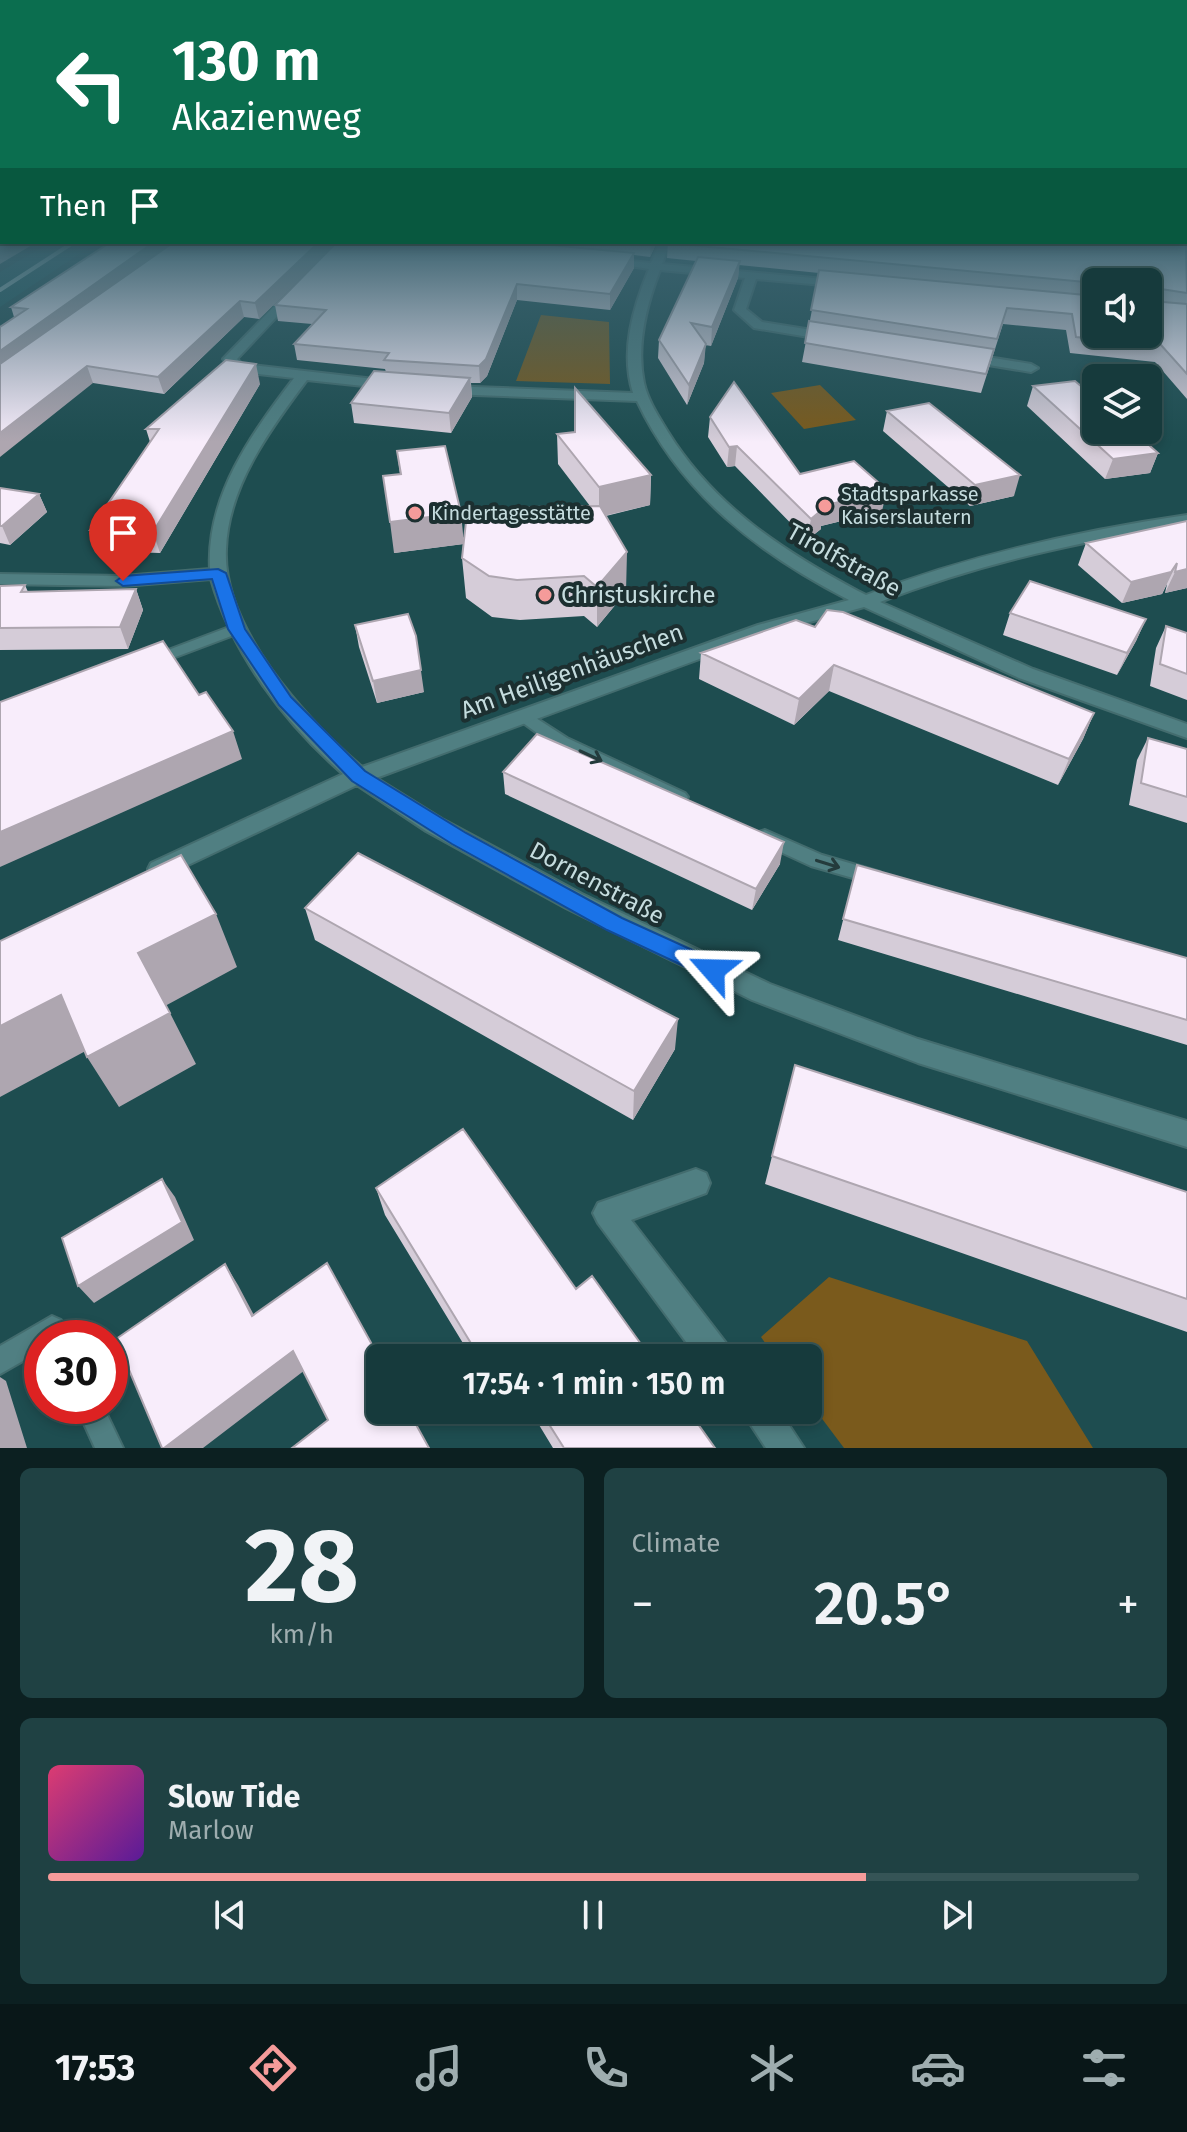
<!DOCTYPE html>
<meta charset="utf-8">
<style>
body{margin:0;font-family:"Fira Sans",sans-serif;background:#1f4143;color:#f1f3f6;height:100vh;display:flex;flex-direction:column;font-size:30px;white-space:nowrap}
*{box-sizing:border-box;margin:0}
p{font-size:26px;color:#9eadaf}
.icon{flex:none;width:44px;height:44px;fill:none;stroke:currentColor;stroke-width:2;stroke-linecap:round;stroke-linejoin:round}
.map{position:relative;height:1448px;overflow:hidden}
.panel{display:flex;flex-direction:column;gap:20px;padding:20px;background:#0c2021;flex:1}
.panel>*{flex:none}
.banner{position:absolute;left:0px;top:0px;width:1188px;height:244px;box-shadow:0 4px 12px #0003,0 0 0 2px #355456;background:#0b6e4f;color:#fff;overflow:hidden}
.tools{position:absolute;left:1082px;top:268px;display:grid;gap:16px}
.tools a{display:grid;place-items:center;width:80px;height:80px;border-radius:12px;background:#163a3c;box-shadow:0 4px 12px #0003,0 0 0 2px #355456;font-size:40px}
.speed{position:absolute;left:24px;top:1320px;display:flex;gap:16px;font-size:40px;font-weight:700;text-align:center}
.speed>*{display:grid;place-content:center;width:104px;height:104px;border-radius:50%;background:#163a3c;box-shadow:0 4px 12px #0003,0 0 0 2px #355456;line-height:1}
.speed .limit{border:12px solid #d22;background:#fff;color:#111}
.pin{position:absolute;display:grid;place-items:center;width:68px;height:68px;color:#fff;margin:-82px -34px;border-radius:50% 50% 50% 0;rotate:-45deg;box-shadow:0 0 8px #0007}
.pin .icon{rotate:45deg}
.me{position:absolute;width:88px;margin:-44px;rotate:295deg;stroke-linejoin:round;filter:drop-shadow(0 0 6px #0008)}
.turn{display:flex;align-items:center;gap:28px;height:168px;padding:0 40px;font-size:36px}
.turn .icon{width:104px;height:104px;stroke-width:2.5}
.turn b{display:block;font-size:56px;line-height:68px}
.then{display:flex;align-items:center;height:76px;padding:0 40px;background:#0003;gap:16px;font-size:30px}
.big{font-size:60px;font-weight:600;line-height:1.1}
.panel .widget{flex:1;display:flex;flex-direction:column;justify-content:center;gap:12px;min-width:0;padding:0 28px;border-radius:12px;background:#1f4143}
.panel .dial{align-items:center;gap:0}
.dial b{font-size:104px;line-height:1}
.song{display:flex;align-items:center;gap:24px}
.cover{width:96px;height:96px;border-radius:12px;background:linear-gradient(135deg,hsl(340 70% 55%),hsl(270 70% 35%))}
.played{height:8px;border-radius:4px;background:linear-gradient(90deg,#f59b9a 75%,#355456 75%)}
.keys{display:flex;justify-content:space-around;direction:ltr}
.heat{display:flex;justify-content:space-between;align-items:center;font-size:44px;direction:ltr}
.panel .tiles{flex:1;display:grid;gap:20px;grid-template-columns:1fr 1fr}
.widget:last-child{grid-column:span 2}
.trip{position:absolute;left:366px;top:1344px;width:456px;height:80px;border-radius:12px;background:#163a3c;box-shadow:0 4px 12px #0003,0 0 0 2px #355456;font-weight:600;line-height:80px;text-align:center}
.dock{display:flex;height:128px;justify-content:space-around;align-items:center;background:#091718;color:#9eadaf}
.dock .icon{width:56px;height:56px}
.dock .active{color:#f59b9a}
.dock b{font-size:36px;color:#f1f3f6}
.map>svg:first-child{display:block}
.built{fill:#1c595c}
.green{fill:#7a5a1c}
.lines{fill:none;stroke-linecap:round;stroke-linejoin:round}
.service-casing{stroke:#436c6e;stroke-width:4}
.minor-casing{stroke:#436c6e;stroke-width:4}
.service{fill:#507f82;fill-rule:evenodd}
.minor{fill:#507f82;fill-rule:evenodd}
.rail{stroke:#a0bdbf;stroke-width:4}
.wall{fill:#d5ccd8;fill-rule:evenodd}
.shaded-wall{fill:#aea6b0}
.building{fill:#f8edfb;stroke:#aea6b0;stroke-width:2}
.oneway{stroke:#243b3c}
.route{fill:#1a73e8;stroke:#114b97;stroke-width:2}
.poi-dot{fill:#f59b9a;stroke:#1c2f30;stroke-width:3}
.labels{text-anchor:middle;stroke-width:8;stroke-linejoin:round;paint-order:stroke}
.far-poi-label{font-size:20px;fill:#c5dcde;stroke:#1c2f30;text-anchor:start}
.street-label{font-size:24px;fill:#c5dcde;stroke:#1c2f30}
.poi-label{font-size:24px;fill:#c5dcde;stroke:#1c2f30;text-anchor:start}
</style>
<div class="map">
<svg width="1187" height="1448" viewBox="0 0 1187 1448">
<rect width="100%" height="100%" fill="#1e4d50"/>
<!-- built -->
<path class="built" d="M51,242H97L0,307V272Z"/>
<!-- green -->
<path class="green" d="M541,315L609,322L610,384L516,381Z
M820,385L856,420L804,429L771,393Z
M829,1277L1027,1341L1093,1448H844L808,1400V1358H776L761,1337Z"/>
<g class="lines">
<defs>
<path id="service" d="M237,624L242,626L244,629L242,632L157,664L152,666L144,661L147,658Z
M525,711L567,738L685,793L688,797L685,801H673L555,746L519,720L517,716L519,712Z
M765,830L822,855L880,872L883,877L880,882L874,884L811,866L759,842L756,837L759,832Z
M52,1316L61,1320L69,1338H42V1350L0,1374V1346Z
M76,1406H103L123,1448H95Z"/>
<path id="minor" d="M660,242H670L662,264L845,281L851,284L845,287L756,279L746,309L762,322L837,334V340L833,341L754,328L734,310L745,278L660,270C646,306 636,345 644,383C648,401 659,417 668,432C714,506 783,551 858,591L866,595C970,555 1077,531 1187,515V525C1081,541 981,563 880,602L1033,669L1187,724V738L1019,678L864,607L770,633L376,778L442,819L582,894L770,984L918,1039L1187,1121V1147L918,1063L752,1000L566,908L426,831L357,785L167,875L159,878L151,875L148,869L151,863L343,774C285,723 232,654 211,579L123,586L0,584V574L123,576L210,569C206,496 252,433 294,378L233,371L223,359L290,290L300,292L237,359L242,364L392,381L399,385L392,389L307,380C271,428 228,486 226,549C222,628 306,719 362,767L758,625L849,600C759,554 681,494 637,401L447,394L440,390L447,386L633,393C620,351 633,308 649,269L604,262L610,259L651,263Z
M963,353L1031,364L1038,368L1031,372L958,360V354Z
M696,1169L706,1173L710,1183L706,1193L631,1220L729,1347L734,1358H698L598,1223L593,1213L598,1203Z
M741,1410H779L804,1448H766Z"/>
</defs>
<!-- service casing -->
<use href="#service" class="service-casing"/>
<!-- minor casing -->
<use href="#minor" class="minor-casing"/>
<!-- service -->
<use href="#service" class="service"/>
<!-- minor -->
<use href="#minor" class="minor"/>
<!-- rail -->
<path class="rail" d="M0,290L74,242"/>
</g>
<!-- wall -->
<path class="wall" d="M1187,239V399L1155,362L1070,353L1066,330L1003,324L981,393L802,362L819,273L739,265L738,278L711,346L705,345L704,363L687,405L658,358L659,340L696,261L667,258L668,242ZM1096,282H1148L1096,334Z
M337,242L259,319L244,317L164,394L93,383L14,317L11,307Z
M337,242H657L650,257L634,255V268L610,310L517,300L487,376L480,383H471L472,397L451,433L354,423L351,403L386,372L385,369L297,360L294,344L312,324L278,321L275,305Z
M260,384L160,553L98,551L90,530L150,442L146,429Z
M1033,386L1158,453L1150,473L1105,479L1027,406Z
M887,411L1014,496L970,506L883,431Z
M710,417L800,474L882,511L821,526V529L807,540L735,466L727,467L708,437Z
M557,434L651,475L650,505L606,516L626,592L597,627L584,616L520,620L492,617L466,598L462,558L463,544L394,553L400,474L397,451L464,538L590,506L558,464Z
M0,488L39,494L47,512L10,545L0,543Z
M1187,521V588L1165,593L1167,584L1162,594L1122,603L1078,565L1086,543Z
M25,585L28,592L136,589L143,610L128,649L0,650V586Z
M1010,613L1146,619L1136,641L1117,675L1003,635Z
M355,625L424,692L377,703L359,647Z
M1166,626L1187,633V700L1150,686L1156,648Z
M815,627L1094,713L1083,739L1058,785L829,691L794,725L699,679L701,653Z
M1148,738L1187,749V823L1129,805L1137,760Z
M503,772L780,864L752,910L505,794Z
M857,865L1187,958V1045L838,940Z
M305,908L675,1049L633,1120L315,940Z
M795,1065L1187,1192V1332L765,1184Z
M376,1188L576,1289L651,1358H472L385,1215Z
M530,1410H688L715,1448H553Z"/>
<!-- shaded-wall -->
<path class="shaded-wall" d="M7,242H37L0,264V246Z
M154,242H179L0,372V351Z
M319,242H337L259,319L255,303Z
M651,242H657L650,257Z
M634,253V268L610,310V294Z
M740,261L738,278L711,346L712,327Z
M517,284V300L487,376L480,383L479,366Z
M240,301L244,317L164,394L158,377Z
M706,344L704,363L687,405L689,385Z
M256,364L260,384L160,553L153,532Z
M87,366L93,383L0,457V433Z
M470,378L472,397L451,433L449,413Z
M737,446L735,466L727,467L729,447Z
M1158,453L1150,473L1105,479L1113,459Z
M651,475L650,505L599,517V487Z
M1020,475L1014,496L970,506L975,485Z
M887,490L882,511L821,526V529L807,540L811,519L823,506Z
M39,494L47,512L10,545L2,526Z
M461,513L464,544L394,553L390,522Z
M627,552L626,592L597,627V587Z
M1177,563L1162,594L1122,603L1131,582Z
M1187,569V588L1165,593L1175,572Z
M136,589L143,610L128,649L120,627Z
M1146,619L1136,641L1117,675L1127,653Z
M416,636L424,692L377,703L373,681Z
M834,665L829,691L794,725L799,699Z
M1094,713L1083,739L1058,785L1069,759Z
M233,731L242,759L0,867V832Z
M784,842L780,864L752,910L756,889Z
M216,914L237,967L165,1006L138,953Z
M61,995L93,1047L0,1097V1026Z
M170,1013L196,1064L119,1107L87,1057Z
M678,1019L675,1049L633,1120L634,1091Z
M162,1179L175,1197L194,1240L94,1303L78,1286Z
M225,1264L238,1285L265,1336L252,1316Z
M501,1349L503,1358H490Z
M293,1351L305,1370L203,1448H164Z
M0,1377L6,1381L27,1448H0Z"/>
<!-- building -->
<path class="building" d="M1186,239L1187,293L1154,288L1152,301L1187,304V374L1161,345L1076,337L1072,314L1007,308L997,339L811,310L819,270L1096,296V334H1148V282L1096,283L668,243V242H1186Z
M111,242H154L0,351V327L27,309L11,307Z
M174,242H319L255,303L240,301L158,377L87,366L0,433V364Z
M337,242H518L634,253L610,294L517,284L486,359L479,366L384,360L389,353L294,344L326,310L275,305Z
M698,257L740,261L712,327L691,323L706,344L689,385L659,340Z
M809,321L994,349L986,374L805,343Z
M226,360L256,364L153,532L90,530L159,429H146Z
M374,371L470,378L449,413L351,403Z
M1075,381L1096,399V430H1132L1158,453L1113,459L1033,386Z
M734,382L800,474L854,461L887,490L823,506L824,508L811,519L737,446L729,447L710,417Z
M575,388L651,475L599,487L557,434L575,432Z
M929,403L1020,475L975,485L887,411Z
M445,446L461,513L390,522L383,476L401,474L397,451Z
M0,488L39,494L2,526H0Z
M600,506L627,552L597,587L584,576L517,580L489,576L462,558L466,522L532,507Z
M1187,521V569L1175,572L1177,563L1171,572L1131,582L1086,543Z
M1030,581L1146,619L1127,653L1010,613Z
M25,585L21,592L136,589L120,627L0,628V586Z
M827,610L843,612L1094,713L1069,759L834,665L799,699L701,653L796,620L815,627Z
M408,614L416,636L421,670L373,681L355,625Z
M1166,626L1187,633V674L1160,664Z
M163,641L199,695L206,692L233,731L0,832V702Z
M537,734L784,842L756,889L503,772Z
M1148,738L1187,749V797L1141,783Z
M358,853L678,1019L634,1091L305,908Z
M181,855L216,914L138,953L170,1013L87,1057L61,995L0,1026V941Z
M857,865L1187,958V1020L843,919Z
M795,1065L1187,1192V1299L772,1156Z
M463,1129L576,1289L592,1276L651,1358H507L501,1349L490,1358H480L376,1188Z
M162,1179L182,1222L78,1286L62,1238Z
M327,1263L380,1359V1410H408L429,1448H292L328,1420L293,1351L164,1448H162L116,1339L225,1264L252,1316Z
M540,1410H688L715,1448H564Z"/>
<!-- one-way arrows -->
<defs><path id="oneway-shaft" d="M-6 0H5M1.5-3L5.5 0L1.5 3" fill="none" stroke-width="1.6" stroke-linecap="round" stroke-linejoin="round" transform="scale(2)"/></defs>
<g class="oneway">
<use href="#oneway-shaft" transform="translate(591 756) rotate(25)"/>
<use href="#oneway-shaft" transform="translate(828 864) rotate(17)"/>
</g>
<!-- sky -->
<linearGradient id="sky" x2="0" y2="1"><stop stop-color="#102a2c"/><stop offset="0.54" stop-color="#3b626f"/><stop offset="1" stop-color="#3b626f" stop-opacity="0"/></linearGradient>
<rect width="1187" height="442" fill="url(#sky)"/>
<!-- route -->
<path class="route" d="M218,569L226,573L245,629L291,697L365,771L466,833L622,918L721,963L724,970L721,976L713,979L705,976L607,930L452,844L352,781L279,705L228,629L212,579L123,586L116,581L123,576Z"/>
<!-- markers -->
<g class="poi-dot">
<circle cx="825" cy="506" r="8"/>
<circle cx="415" cy="513" r="8"/>
<circle cx="545" cy="595" r="8"/>
</g>
<g class="labels">
<!-- far-poi labels -->
<g class="far-poi-label">
<text x="841" y="501">Stadtsparkasse<tspan x="841" dy="23">Kaiserslautern</tspan></text>
<text x="431" y="520">Kindertagesstätte</text>
</g>
<!-- street labels -->
<g class="street-label">
<text transform="translate(844 560) rotate(29)" y="8">Tirolfstraße</text>
<text transform="translate(572 671) rotate(-20)" y="8">Am Heiligenhäuschen</text>
<text transform="translate(597 883) rotate(28)" y="8">Dornenstraße</text>
</g>
<!-- poi labels -->
<g class="poi-label">
<text x="561" y="603">Christuskirche</text>
</g>
</g>
</svg>
<div class="tools">
<a><svg class="icon" aria-label="sound" viewBox="0 0 24 24"><path d="M4 9h4l5-4v14l-5-4H4zM17 9q2 3 0 6"/></svg></a>
<a><svg class="icon" aria-label="layers" viewBox="0 0 24 24"><path d="M12 4l9 5-9 5-9-5zM3 14l9 5 9-5"/></svg></a>
</div>
<div class="speed"><div class="limit">30</div></div>
<div class="pin" style="left:123px;top:581px;background:#d93025"><svg class="icon" aria-label="arrive" viewBox="0 0 24 24"><path d="M6 21V4h12l-3 4 3 4H6"/></svg></div>
<svg class="me" style="left:713px;top:970px" viewBox="-20 -20 40 40"><path d="M0-17L14 15 0 8-14 15z" fill="#1a73e8" stroke="#fff" stroke-width="4"/></svg>
<div class="trip">17:54 · 1 min · 150 m</div>
<div class="banner">
<div class="turn"><svg class="icon" aria-label="left" viewBox="0 0 24 24"><path d="M17 20v-9H6M10 6l-5 5 5 5"/></svg><div><b>130 m</b>Akazienweg</div></div>
<div class="then">Then<svg class="icon" aria-label="arrive" viewBox="0 0 24 24"><path d="M6 21V4h12l-3 4 3 4H6"/></svg></div>
</div>
</div>
<section class="panel">
<div class="tiles">
<div class="widget dial"><b>28</b><p>km/h</p></div>
<div class="widget"><p>Climate</p>
<div class="heat"><a>−</a><b class="big">20.5°</b><a>+</a></div>
</div>
<div class="widget">
<div class="song"><i class="cover"></i><div><b>Slow Tide</b><p>Marlow</p></div></div>
<div class="played"></div>
<div class="keys"><svg class="icon" aria-label="previous" viewBox="0 0 24 24"><path d="M18 5L8 12l10 7zM5 5v14"/></svg><svg class="icon" aria-label="pause" viewBox="0 0 24 24"><path d="M8 5v14M16 5v14"/></svg><svg class="icon" aria-label="next" viewBox="0 0 24 24"><path d="M6 5l10 7-10 7zM19 5v14"/></svg></div>
</div>
</div>
</section>
<nav class="dock">
<b>17:53</b>
<svg class="icon active" aria-label="directions" viewBox="0 0 24 24"><path d="M12 3l9 9-9 9-9-9zM9 14v-3h6M13 9l2 2-2 2"/></svg>
<svg class="icon" aria-label="music" viewBox="0 0 24 24"><path d="M9 18V5l10-2v13"/><circle cx="6" cy="18" r="3"/><circle cx="16" cy="16" r="3"/></svg>
<svg class="icon" aria-label="phone" viewBox="0 0 24 24"><path d="M5 4h4l2 5-3 2q2 4 5 5l2-3 5 2v4C11 20 4 13 5 4z"/></svg>
<svg class="icon" aria-label="climate" viewBox="0 0 24 24"><path d="M12 3v18M4 7l16 10M4 17L20 7"/></svg>
<svg class="icon" aria-label="car" viewBox="0 0 24 24"><path d="M5 17H2v-5l4-1 3-4h7l3 4 3 1v5h-3M9 17h6M6 11h13"/><circle cx="7" cy="17" r="2"/><circle cx="17" cy="17" r="2"/></svg>
<svg class="icon" aria-label="filters" viewBox="0 0 24 24"><path d="M4 7h16M4 17h16"/><circle cx="9" cy="7" r="2"/><circle cx="15" cy="17" r="2"/></svg>
</nav>
